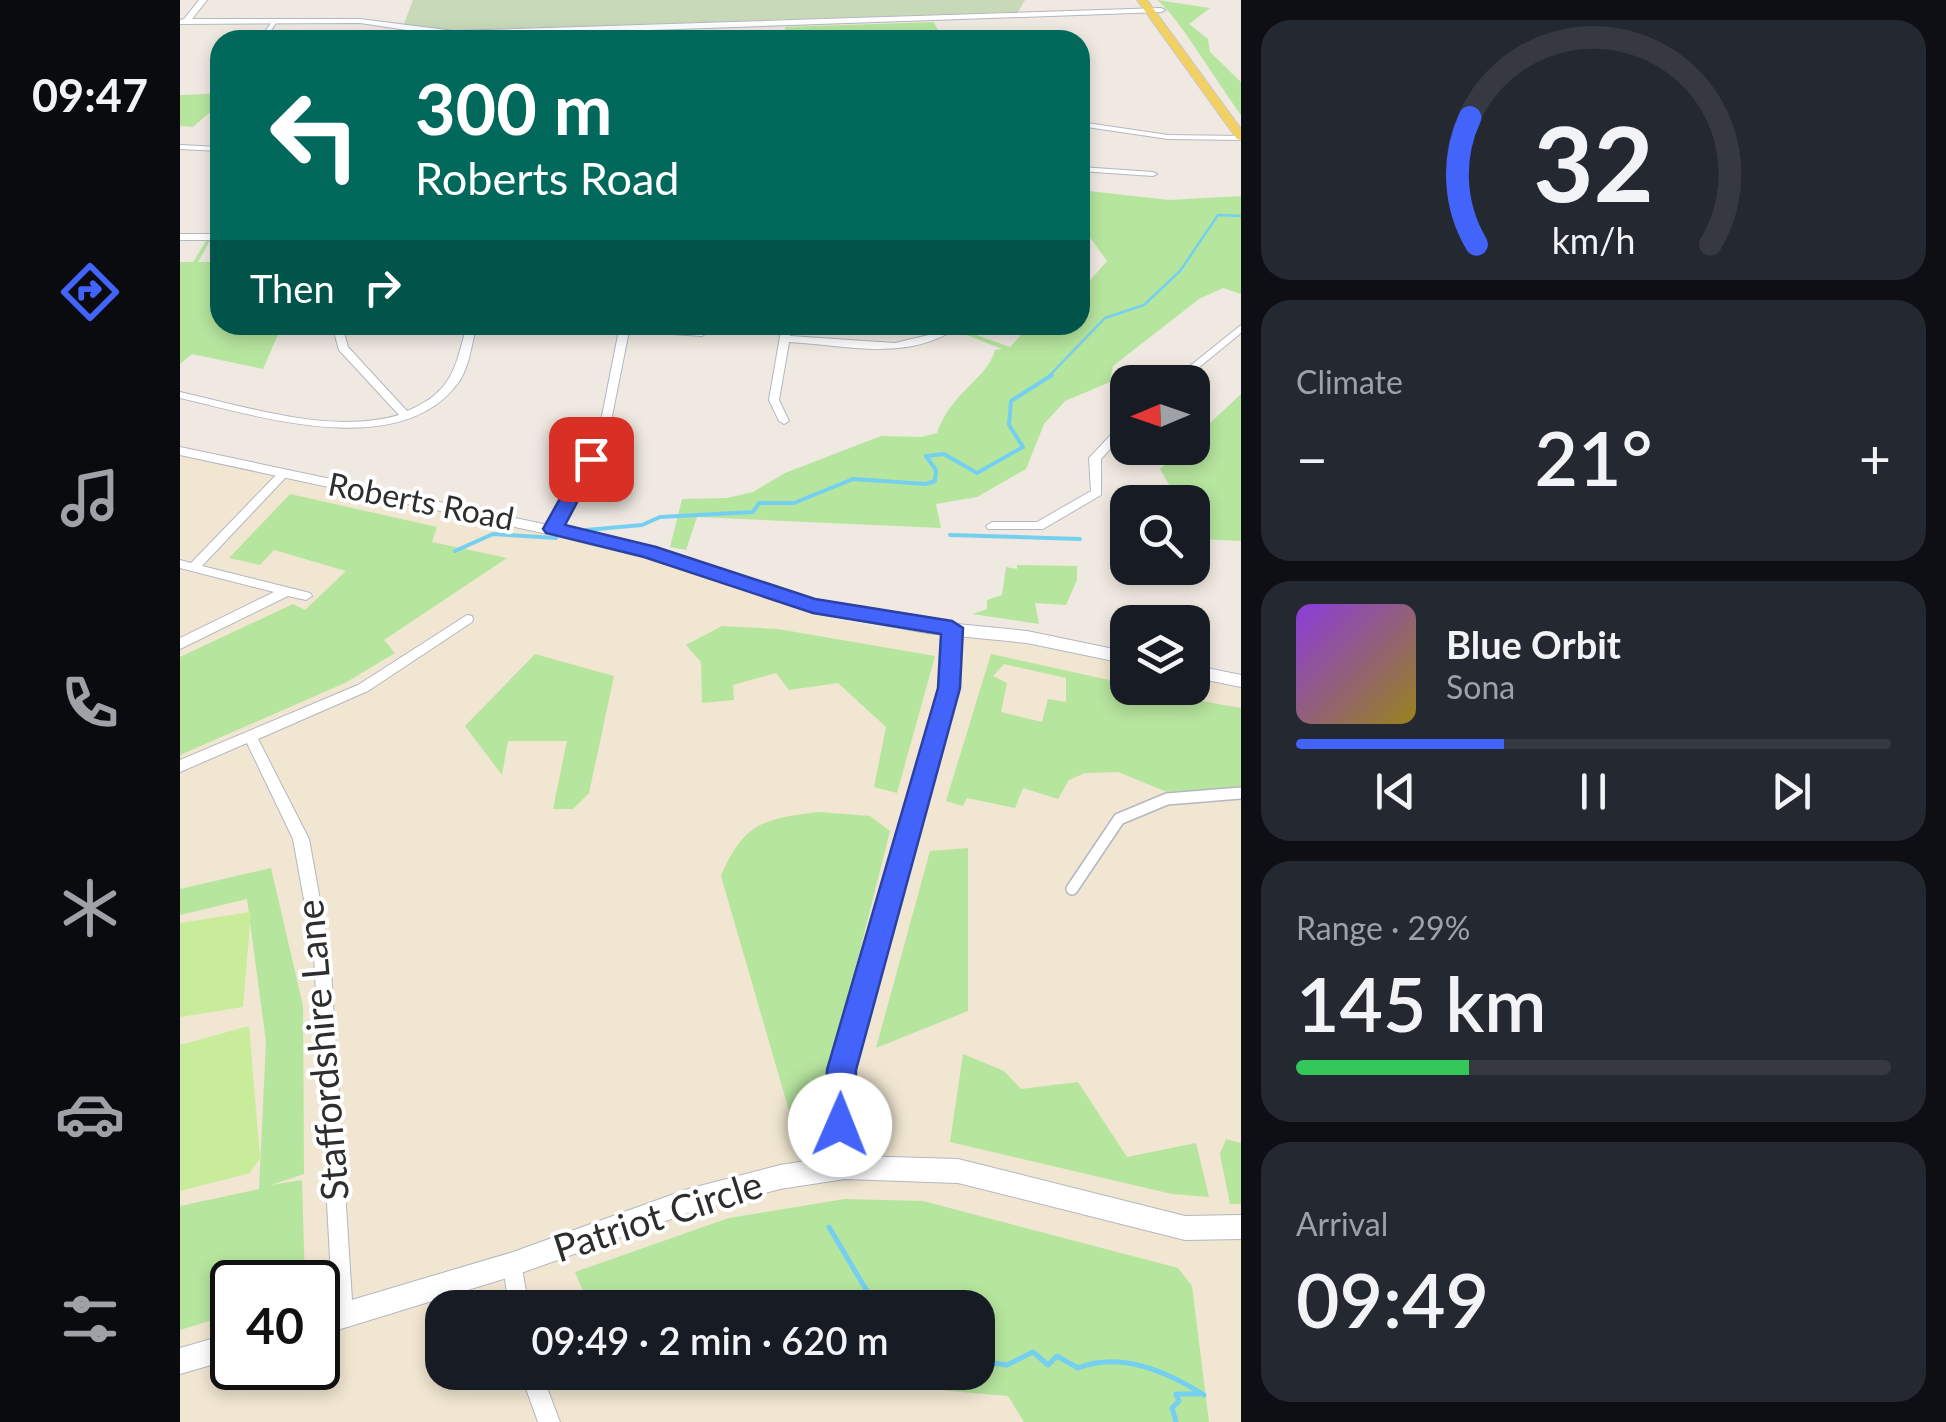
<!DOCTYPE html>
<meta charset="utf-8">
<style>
body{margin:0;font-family:Lato,sans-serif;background:#242831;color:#f1f3f6;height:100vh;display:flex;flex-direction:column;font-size:38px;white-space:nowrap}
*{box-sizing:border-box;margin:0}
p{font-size:32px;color:#9ea1a6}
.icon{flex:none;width:55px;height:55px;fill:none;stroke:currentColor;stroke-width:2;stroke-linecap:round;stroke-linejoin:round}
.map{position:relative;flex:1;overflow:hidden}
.details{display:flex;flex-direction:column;gap:20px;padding:20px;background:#0d0f14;width:705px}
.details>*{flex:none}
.banner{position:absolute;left:30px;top:30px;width:880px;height:305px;border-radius:30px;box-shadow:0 5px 15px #0003;background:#00695c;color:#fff;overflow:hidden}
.needle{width:65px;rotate:268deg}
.controls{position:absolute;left:930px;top:365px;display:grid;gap:20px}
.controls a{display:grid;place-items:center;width:100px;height:100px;border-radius:20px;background:#171b24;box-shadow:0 5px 15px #0003;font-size:50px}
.speed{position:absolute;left:30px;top:1260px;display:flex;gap:20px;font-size:50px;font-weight:700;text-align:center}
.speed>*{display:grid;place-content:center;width:130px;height:130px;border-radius:50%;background:#171b24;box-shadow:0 5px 15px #0003;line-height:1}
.speed .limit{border:5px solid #111;border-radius:15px;background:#fff;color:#111}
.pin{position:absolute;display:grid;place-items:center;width:85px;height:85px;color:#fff;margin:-42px;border-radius:20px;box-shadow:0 5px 15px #0006}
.me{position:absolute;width:110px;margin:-55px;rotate:1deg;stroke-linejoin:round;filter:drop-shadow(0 0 8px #0008)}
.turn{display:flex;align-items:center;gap:35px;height:210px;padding:0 40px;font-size:45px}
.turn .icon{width:130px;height:130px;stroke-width:2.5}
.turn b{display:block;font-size:70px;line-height:85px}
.then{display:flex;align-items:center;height:95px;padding:0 40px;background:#0003;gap:20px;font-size:38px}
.big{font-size:75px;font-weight:600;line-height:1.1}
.details .card{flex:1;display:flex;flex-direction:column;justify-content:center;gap:15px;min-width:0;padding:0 35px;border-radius:30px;background:#242831}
.details .dial{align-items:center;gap:0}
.dial svg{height:260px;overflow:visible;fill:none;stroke:#363941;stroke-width:7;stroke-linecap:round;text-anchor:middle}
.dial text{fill:#f1f3f6;stroke:none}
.song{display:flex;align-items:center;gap:30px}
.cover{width:120px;height:120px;border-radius:15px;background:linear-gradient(135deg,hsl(270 70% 55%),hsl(50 70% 35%))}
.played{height:10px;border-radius:5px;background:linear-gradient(90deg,#4264fb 35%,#363941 35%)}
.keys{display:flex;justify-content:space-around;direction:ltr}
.heat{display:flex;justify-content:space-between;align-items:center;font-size:55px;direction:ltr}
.charge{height:15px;border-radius:8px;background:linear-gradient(90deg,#34c759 29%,#363941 0)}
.trip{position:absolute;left:245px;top:1290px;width:570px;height:100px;border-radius:30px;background:#171b24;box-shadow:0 5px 15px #0003;font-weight:600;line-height:100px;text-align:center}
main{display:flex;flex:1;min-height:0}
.dock{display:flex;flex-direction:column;width:180px;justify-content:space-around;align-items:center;background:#090b0e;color:#9ea1a6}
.dock .icon{width:70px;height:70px}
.dock .selected{color:#4264fb}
.dock b{font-size:45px;color:#f1f3f6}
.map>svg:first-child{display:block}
.education{fill:#f0e6d1;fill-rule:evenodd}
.green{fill:#b6e59e;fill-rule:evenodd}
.cemetery{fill:#c8d9b8}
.pitch{fill:#c9ec9a}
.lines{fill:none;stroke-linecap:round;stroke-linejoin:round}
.stream-far2{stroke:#75cff0;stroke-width:2.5}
.stream-far1{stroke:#75cff0;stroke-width:4}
.stream{stroke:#75cff0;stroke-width:5}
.pedestrian-casing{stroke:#b4b7c1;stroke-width:14}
.minor-casing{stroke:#b4b7c1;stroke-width:2}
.tertiary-casing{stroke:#b4b7c1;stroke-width:2}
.secondary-casing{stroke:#b4b7c1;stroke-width:2}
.primary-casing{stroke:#c9c9c9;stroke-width:2}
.pedestrian{stroke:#fff;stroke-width:11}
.minor{fill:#fff;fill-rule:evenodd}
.tertiary{fill:#fff;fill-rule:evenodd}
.secondary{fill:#fff;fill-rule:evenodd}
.primary{fill:#f2d163;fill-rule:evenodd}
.route{fill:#4264fb;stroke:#2b41a3;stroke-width:2.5}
.labels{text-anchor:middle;stroke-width:8;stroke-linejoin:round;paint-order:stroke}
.street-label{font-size:32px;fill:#2e2e2e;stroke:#fff}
.near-street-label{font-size:38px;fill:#2e2e2e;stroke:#fff}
</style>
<main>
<nav class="dock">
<b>09:47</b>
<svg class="icon selected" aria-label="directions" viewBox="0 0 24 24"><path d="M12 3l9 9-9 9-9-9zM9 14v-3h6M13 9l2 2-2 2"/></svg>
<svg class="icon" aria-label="music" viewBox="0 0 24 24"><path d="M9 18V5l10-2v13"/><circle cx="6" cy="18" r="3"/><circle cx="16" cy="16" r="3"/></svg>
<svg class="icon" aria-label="phone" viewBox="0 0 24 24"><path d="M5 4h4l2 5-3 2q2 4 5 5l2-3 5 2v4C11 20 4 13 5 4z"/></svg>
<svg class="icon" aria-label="climate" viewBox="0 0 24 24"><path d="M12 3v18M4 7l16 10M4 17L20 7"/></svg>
<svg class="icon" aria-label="car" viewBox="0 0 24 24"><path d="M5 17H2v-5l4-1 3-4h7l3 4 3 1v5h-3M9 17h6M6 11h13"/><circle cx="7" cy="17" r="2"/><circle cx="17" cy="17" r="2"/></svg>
<svg class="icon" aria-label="filters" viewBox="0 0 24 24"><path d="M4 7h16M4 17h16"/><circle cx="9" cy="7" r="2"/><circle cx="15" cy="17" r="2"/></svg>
</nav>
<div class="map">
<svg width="1061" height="1422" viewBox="0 0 1061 1422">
<rect width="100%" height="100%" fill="#efe9e1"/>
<!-- education -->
<path class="education" d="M0,454L457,554L649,618L692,627L846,643L947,665L948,688H1012L1013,677L1061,685V1422H0ZM52,1282H138V1368H52ZM262,1308H798V1372H262Z"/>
<!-- green -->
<path class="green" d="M977,0L1030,8L1009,24L1028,39L1030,52L1061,82V115C1039,85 997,15 977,0Z
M754,22L759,33L624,31L628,40H607L605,27Z
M40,78V112L29,113L13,127L0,126V95L29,94Z
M900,190L989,200L1061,196V294L1043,288L1019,299L933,366L930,382L885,401L864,424L846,469L797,497L756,504L761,528L517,517L506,550L490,547L502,499L547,498L573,492L605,473L701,436L742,437L757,433C771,392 808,378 815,350L822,349L782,333L785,331L830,347L850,325H900V292L927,261L911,239L900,234Z
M26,241H30L18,262H40V325H102L83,369L12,354L0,364V262H13Z
M1061,394V541L1019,539L1013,528L1012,502H999L980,469L1004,448H1012L1013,439Z
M110,494L257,527L252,542L327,558L204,640L215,653L165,683L0,755V657L113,604L125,610L166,571L94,550L80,565L49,558Z
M837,565L897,566V580L886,605L855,603L859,624L792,614L807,609V600L822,595L826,567L837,569Z
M542,626L598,629L755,656L717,793L694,787L706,727L658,683L609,690L596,673L553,685L554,700L522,703L521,662L506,645Z
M355,654L434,676L409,793L393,809H373L387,741H328L322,775L285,726Z
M811,654L947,684L948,688L1061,708V788L987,792L938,772L905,773L889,780L878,799L843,788L835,808L787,798L783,806L766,801ZM824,664L886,678V702L868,699L862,722L821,712L827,683L813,676Z
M638,812L690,816L710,831L635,1129L612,1121L541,876C564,822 584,819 638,812Z
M788,848V1011L696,1048L750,851Z
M91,868L123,1006L124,1174L91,1185L122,1180L125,1282H52V1314L0,1330V1206L79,1189L86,1042L67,899L0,915V889Z
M783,1054L824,1071L841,1089L898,1082L947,1157L1016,1143L1029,1197L992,1194L770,1142Z
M1046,1139L1061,1143V1204H1050L1040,1154Z
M665,1199L743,1201L998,1268L1012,1286L1029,1422H844L828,1396L566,1373L798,1372V1308L410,1307L395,1272L549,1218Z"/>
<!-- cemetery -->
<path class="cemetery" d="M233,0H845L838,12L252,31L224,24Z"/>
<!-- pitch -->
<path class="pitch" d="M71,912L63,1007L0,1017V923Z
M69,1026L80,1158L70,1173L0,1191V1045Z"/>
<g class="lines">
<!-- stream-far2 -->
<path class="stream-far2" d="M868,377L925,318L964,305L1000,271L1038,215L1061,216"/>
<!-- stream-far1 -->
<path class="stream-far1" d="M406,530L462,525L480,517L573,512L579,503H614L673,479L746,484L755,481L756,470L746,456L764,454L797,473L843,447L829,425L831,401L872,375
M770,535L900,539
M275,551L313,534L376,538"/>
<!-- stream -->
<path class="stream" d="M649,1227L697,1308
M798,1361L827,1365L853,1352L868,1365L877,1356L898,1368C940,1351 988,1372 1024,1395
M996,1422L992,1408L999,1401L996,1394H1019"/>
<defs>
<path id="pedestrian" d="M892,889L939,819L987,799L1061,793"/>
<path id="minor" d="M94,19L97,21L85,40H79Z
M822,37L824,38L825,40H819Z
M900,122L988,135L1061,136V140L988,139L900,126Z
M0,145L40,147V151L0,149Z
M900,167L973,172L977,174L973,176L900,171Z
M0,234H40V240H0Z
M152,325H162L168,347L227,411C273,392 275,368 287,325H297C291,344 290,367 278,383C220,462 78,416 0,398V392C67,407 152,435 219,415L159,350Z
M400,325H450L522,330L527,333L522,336L449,331L432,416L408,478L379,529L373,533L367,529L396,478L422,416L439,330L405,328Z
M602,325H612L610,336L715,343L753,334L768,325H780C732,363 665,345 609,342L599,400L609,421L604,424L599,421L589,400Z
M1061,325V333L1001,382H990Z
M948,420V430L921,459V495L863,529H808L806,526L812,522H857L911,491L909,458L944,421Z
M103,471L109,474L107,476L22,566L130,593L132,596L126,600L108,596L0,649V638L94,592L0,568V560L11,563L99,472Z
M287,615L292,616L293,619L292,622L188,691L78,739L129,839L150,955L173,1316L170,1323L163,1326L156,1323L153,1316L134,955L113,839L67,743L0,772V760L178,685Z
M333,1254L340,1257L349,1308H329L323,1264L326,1257Z
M340,1372H361L380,1422H358Z"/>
<path id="tertiary" d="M19,0H27L12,19H180L274,31L981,8L985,10L981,12L274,37L180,23L0,24V20L4,19Z
M773,622L781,628L778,687L672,1070L670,1101L676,1156L778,1159L1005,1216L1061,1215V1239L1005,1240L778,1183L665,1179L600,1189L508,1213L333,1276L138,1336V1310L333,1252L508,1189L600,1165L652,1157L648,1101L650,1070L760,687L765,628Z
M52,1333V1359L0,1374V1348Z"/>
<path id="secondary" d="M0,447L449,542L634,601L747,621L847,631L948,652V664L847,643L747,633L633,612L446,551L0,455Z
M1012,665L1061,675V687L1012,677Z"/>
<path id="primary" d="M957,0H967L1061,129V140L1057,139Z"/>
</defs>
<!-- pedestrian casing -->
<use href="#pedestrian" class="pedestrian-casing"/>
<!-- minor casing -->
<use href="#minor" class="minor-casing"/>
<!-- tertiary casing -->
<use href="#tertiary" class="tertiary-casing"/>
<!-- secondary casing -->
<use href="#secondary" class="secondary-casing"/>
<!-- primary casing -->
<use href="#primary" class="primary-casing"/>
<!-- pedestrian -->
<use href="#pedestrian" class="pedestrian"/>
<!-- minor -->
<use href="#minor" class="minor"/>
<!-- tertiary -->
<use href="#tertiary" class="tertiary"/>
<!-- secondary -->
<use href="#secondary" class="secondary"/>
<!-- primary -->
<use href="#primary" class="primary"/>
</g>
<!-- route -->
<path class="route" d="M411,453L420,459L385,525L476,547L635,599L772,621L783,628L780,688L676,1070L675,1125L671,1135L660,1139L650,1135L645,1125L647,1070L758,688L761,634L633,613L464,557L366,533L363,529L402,459Z"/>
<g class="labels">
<!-- street labels -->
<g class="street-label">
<text transform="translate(241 502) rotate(11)" y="11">Roberts Road</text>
</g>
<!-- near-street labels -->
<g class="near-street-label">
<text transform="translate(143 1050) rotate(-95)" y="13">Staffordshire Lane</text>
<text transform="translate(478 1217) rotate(-18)" y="13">Patriot Circle</text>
</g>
</g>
</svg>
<div class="controls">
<a><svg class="needle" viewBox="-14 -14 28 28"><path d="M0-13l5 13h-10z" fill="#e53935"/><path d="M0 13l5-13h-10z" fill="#9ea1a6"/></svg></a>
<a><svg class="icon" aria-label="search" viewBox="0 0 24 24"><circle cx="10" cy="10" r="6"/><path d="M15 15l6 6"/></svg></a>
<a><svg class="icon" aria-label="layers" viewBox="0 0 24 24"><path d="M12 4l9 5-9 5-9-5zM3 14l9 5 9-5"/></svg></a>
</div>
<div class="speed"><div class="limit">40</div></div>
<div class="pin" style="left:411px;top:459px;background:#d93025"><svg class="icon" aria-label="arrive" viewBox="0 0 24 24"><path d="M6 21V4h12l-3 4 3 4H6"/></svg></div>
<svg class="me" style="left:660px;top:1125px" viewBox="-20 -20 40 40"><circle r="19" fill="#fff"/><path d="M0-13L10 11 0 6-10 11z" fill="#4264fb"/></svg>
<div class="trip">09:49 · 2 min · 620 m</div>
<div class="banner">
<div class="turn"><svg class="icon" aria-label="left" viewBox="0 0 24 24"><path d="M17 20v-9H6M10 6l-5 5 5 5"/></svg><div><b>300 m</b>Roberts Road</div></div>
<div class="then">Then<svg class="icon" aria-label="right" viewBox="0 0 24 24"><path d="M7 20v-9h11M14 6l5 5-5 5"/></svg></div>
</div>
</div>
<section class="details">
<div class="card dial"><svg viewBox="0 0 100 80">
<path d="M14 69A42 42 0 1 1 86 69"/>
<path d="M14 69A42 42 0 0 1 12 30" stroke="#4264fb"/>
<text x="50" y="56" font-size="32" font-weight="700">32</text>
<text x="50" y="72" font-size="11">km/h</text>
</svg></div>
<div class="card"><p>Climate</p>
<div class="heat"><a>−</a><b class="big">21°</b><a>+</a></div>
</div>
<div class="card">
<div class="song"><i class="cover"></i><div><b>Blue Orbit</b><p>Sona</p></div></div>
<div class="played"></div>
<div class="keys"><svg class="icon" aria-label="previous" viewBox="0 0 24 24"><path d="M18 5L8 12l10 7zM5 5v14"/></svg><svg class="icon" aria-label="pause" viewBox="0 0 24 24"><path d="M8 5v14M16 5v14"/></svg><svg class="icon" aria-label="next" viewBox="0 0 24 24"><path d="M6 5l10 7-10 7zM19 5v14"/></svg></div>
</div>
<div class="card"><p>Range · 29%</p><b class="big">145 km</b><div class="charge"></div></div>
<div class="card"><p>Arrival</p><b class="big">09:49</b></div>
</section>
</main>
